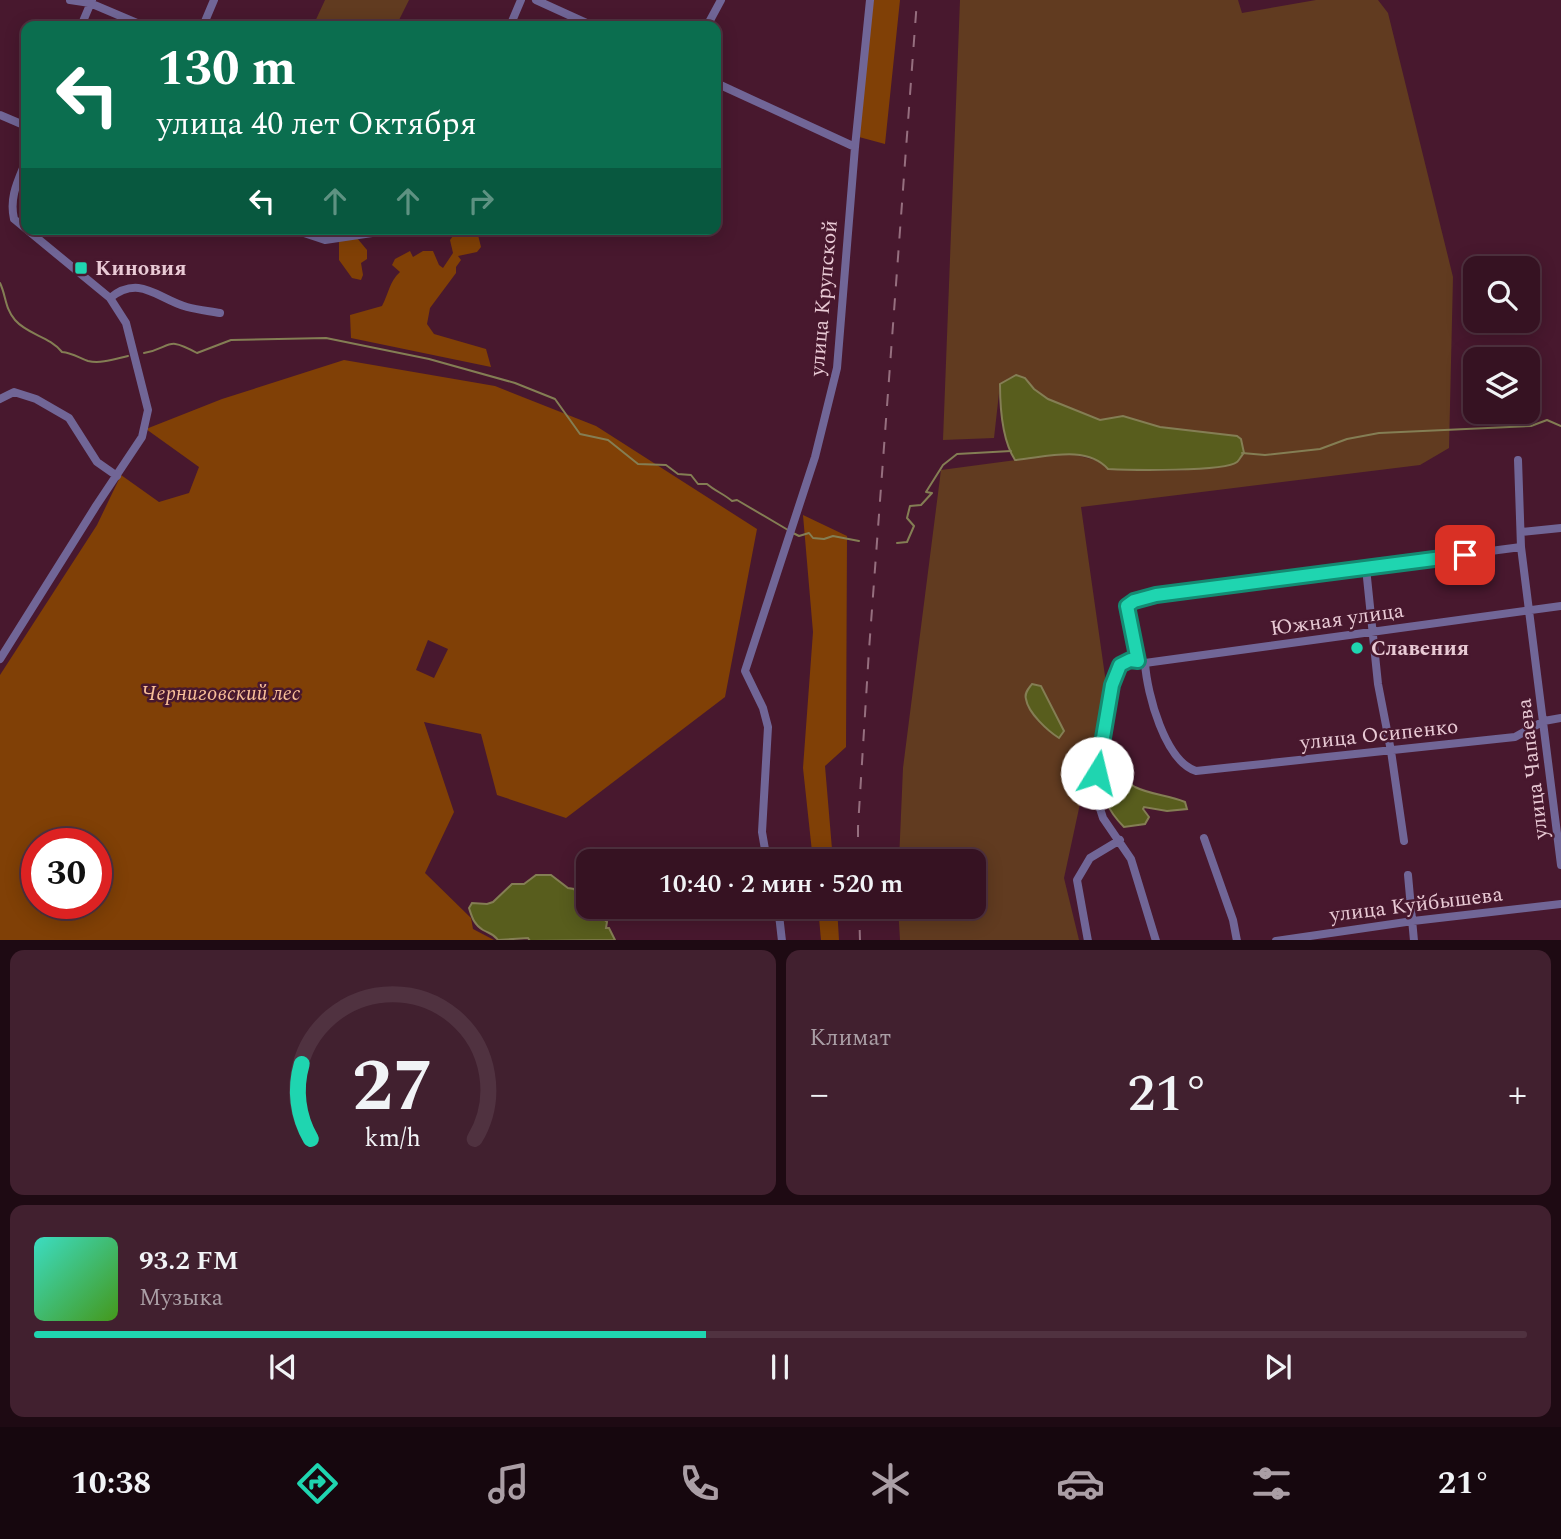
<!DOCTYPE html>
<html lang="ru">
<meta charset="utf-8">
<style>
body{margin:0;font-family:Spectral,serif;background:#41202f;color:#f1f3f6;height:100vh;display:flex;flex-direction:column;font-size:26px;white-space:nowrap}
*{box-sizing:border-box;margin:0}
p{font-size:23px;color:#aa9ea5}
.icon{flex:none;width:38px;height:38px;fill:none;stroke:currentColor;stroke-width:2;stroke-linecap:round;stroke-linejoin:round}
.map{position:relative;height:940px;overflow:hidden}
.sheet{display:flex;flex-direction:column;gap:10px;padding:10px;background:#1e0a13;flex:1}
.sheet>*{flex:none}
.hud{position:absolute;left:21px;top:21px;width:700px;height:214px;border-radius:14px;box-shadow:0 4px 18px #0003,0 0 0 2px #503240;background:#0b6e4f;color:#fff;overflow:hidden}
.fabs{position:absolute;left:1463px;top:256px;display:grid;gap:14px}
.fabs a{display:grid;place-items:center;width:77px;height:77px;border-radius:14px;background:#361222;box-shadow:0 4px 18px #0003,0 0 0 2px #503240;font-size:35px}
.speed{position:absolute;left:21px;top:828px;display:flex;gap:14px;font-size:35px;font-weight:700;text-align:center}
.speed>*{display:grid;place-content:center;width:91px;height:91px;border-radius:50%;background:#361222;box-shadow:0 4px 18px #0003,0 0 0 2px #503240;line-height:1}
.speed .limit{border:10px solid #d22;background:#fff;color:#111}
.pin{position:absolute;display:grid;place-items:center;width:60px;height:60px;color:#fff;margin:-30px;border-radius:14px;box-shadow:0 4px 10px #0006}
.me{position:absolute;width:77px;margin:-38px;rotate:9deg;stroke-linejoin:round;filter:drop-shadow(0 0 5px #0008)}
.turn{display:flex;align-items:center;gap:24px;height:147px;padding:0 21px;font-size:32px}
.turn .icon{width:91px;height:91px;stroke-width:2.5}
.turn b{display:block;font-size:49px;line-height:60px}
.lanes{display:flex;align-items:center;height:66px;padding:0 21px;background:#0003;justify-content:center;gap:35px;direction:ltr}
.lanes .off{opacity:.35}
.big{font-size:52px;font-weight:600;line-height:1.1}
.sheet .widget{flex:1;display:flex;flex-direction:column;justify-content:center;gap:10px;min-width:0;padding:0 24px;border-radius:14px;background:#41202f}
.sheet .dial{align-items:center;gap:0}
.dial svg{height:182px;overflow:visible;fill:none;stroke:#503240;stroke-width:7;stroke-linecap:round;text-anchor:middle}
.dial text{fill:#f1f3f6;stroke:none}
.song{display:flex;align-items:center;gap:21px}
.cover{width:84px;height:84px;border-radius:10px;background:linear-gradient(135deg,hsl(170 70% 55%),hsl(100 70% 35%))}
.played{height:7px;border-radius:4px;background:linear-gradient(90deg,#1fd5b0 45%,#503240 45%)}
.keys{display:flex;justify-content:space-around;direction:ltr}
.heat{display:flex;justify-content:space-between;align-items:center;font-size:38px;direction:ltr}
.sheet .tiles{flex:1;display:grid;gap:10px;grid-template-columns:1fr 1fr}
.widget:last-child{grid-column:span 2}
.trip{position:absolute;left:576px;top:849px;width:410px;height:70px;border-radius:14px;background:#361222;box-shadow:0 4px 18px #0003,0 0 0 2px #503240;font-weight:600;line-height:70px;text-align:center}
.tabs{display:flex;height:112px;justify-content:space-around;align-items:center;background:#16070e;color:#aa9ea5}
.tabs .icon{width:49px;height:49px}
.tabs .selected{color:#1fd5b0}
.tabs b{font-size:32px;color:#f1f3f6}
.map>svg:first-child{display:block}
.green{fill:#613b20}
.forest{fill:#804006;fill-rule:evenodd}
.water{fill:#585d1d;stroke:#847e54;stroke-width:2}
.lines{fill:none;stroke-linecap:round;stroke-linejoin:round}
.stream{stroke:#847e54;stroke-width:2}
.minor{stroke:#716697;stroke-width:8}
.rail{stroke:#966f7f;stroke-width:2;stroke-dasharray:12 12;stroke-linecap:butt}
.route-casing{stroke:#148a72;stroke-width:18}
.route{stroke:#1fd5b0;stroke-width:12}
.poi-dot{fill:#1fd5b0;stroke:#48182e;stroke-width:2.5}
.labels{text-anchor:middle;stroke-width:5;stroke-linejoin:round;paint-order:stroke}
.poi-label{font-size:21px;font-weight:bold;fill:#e9cad5;stroke:#48182e;text-anchor:start}
.street-label{font-size:21px;fill:#e9cad5;stroke:#48182e}
.park-label{font-size:21px;font-style:italic;fill:#f8bf9a;stroke:#48182e}
</style>
<div class="map">
<svg width="1561" height="941" viewBox="0 0 1561 941">
<rect width="100%" height="100%" fill="#48182e"/>
<!-- green -->
<path class="green" d="M325,0H409L396,26H313Z
M960,0H1238L1242,13L1316,0H1378L1388,13L1453,277L1449,448L1420,465L1081,507L1106,683L1064,878L1079,940H900L898,907L973,906V861H899L903,768L941,470L1038,457L1072,454L1102,462L1109,469C1143,471 1206,473 1238,462L1237,436L1160,427L1123,416L1100,420L1048,399L1034,389L1025,378L1011,377L1000,384L994,438L943,440Z"/>
<!-- forest -->
<path class="forest" d="M873,0H900L885,144L859,137Z
M458,229H486L478,235L481,247L477,252L458,256L461,260L456,267V273L430,308L427,324L434,334L486,349L491,367L351,338L350,315L382,306C389,293 389,282 400,272L392,265L395,259L410,251L413,257L423,251H433L439,265L443,268L453,253L450,240Z
M357,238L367,250V259L361,263L363,275L361,280L352,278L339,260V241Z
M344,360L495,386L596,426L757,529L725,697L566,818L497,795L481,734L424,722L454,812L425,873L471,918L473,929L494,940H0V675L97,525L121,475L159,502L189,493L199,467L146,429L222,399ZM428,640L448,649L434,678L416,670ZM37,844H96V903H37Z
M803,515L847,536L846,747L825,766L833,861H813L803,768L813,632Z
M818,907H837L839,940H821Z"/>
<!-- water -->
<path class="water" d="M1016,375L1025,378L1034,389L1048,399L1100,420L1123,416L1160,427L1237,436L1241,439L1244,453C1243,453 1238,462 1237,462C1225,472 1128,470 1108,469C1086,444 1043,458 1015,460C1002,440 1000,408 1000,384Z
M1032,684L1041,686L1064,731L1059,738C1048,731 1028,713 1026,699C1024,693 1029,688 1032,684Z
M1110,774C1121,775 1127,782 1135,787C1151,795 1169,795 1185,802L1187,809L1167,811L1144,807L1143,809L1149,817L1145,824L1124,827C1111,814 1095,791 1110,774Z
M536,875H551L568,888L574,889L584,905H588L607,922L606,928H609L615,940L530,941L528,938L498,940C493,933 490,934 483,930C474,925 472,917 469,908L472,903L487,904L493,902L512,884H524Z"/>
<g class="lines">
<!-- stream -->
<path class="stream" d="M0,283C6,295 5,309 15,320C28,335 49,336 62,352C73,353 79,358 88,361C101,364 115,359 128,356
M144,353C172,348 165,335 197,353L231,340L326,338L429,359L515,383L555,399L580,434L608,440L638,464L666,465L678,474L691,475L698,484H707C715,491 724,494 732,501L737,500L788,530
M1242,453L1265,455L1320,449L1347,439L1379,433L1531,426L1547,420L1561,426
M793,533L799,536L809,533L813,538L824,539L833,536L859,541
M897,543L907,542L914,526L907,518L910,506L921,505L932,493L926,492L943,465L957,454L1011,451"/>
<!-- minor -->
<path class="minor" d="M70,0L90,3L144,26
M536,0L593,26
M81,26L92,0
M203,26L214,0
M510,26L521,0
M707,26L721,0
M716,83L855,147
M0,115L26,126
M292,229L325,240L399,229
M110,298C140,274 158,299 187,307C198,310 209,311 220,313
M0,399L14,392L36,399L69,418L97,462L117,476
M1518,460L1521,547L1561,865
M1521,532L1561,528
M1366,568L1378,684L1391,751L1404,841
M0,659L96,506L142,437L148,410L126,323L110,298L14,219C9,197 18,181 26,161
M1138,661L1127,606L1134,601L1155,595L1521,547
M1145,663C1147,694 1165,761 1196,771L1515,737L1544,721L1561,718
M1204,838L1233,920L1237,941
M767,861L762,832L768,727L763,708L745,671L815,457L837,368L855,147L870,0
M1408,875L1414,941
M778,906L782,941
M1088,941L1077,880L1090,858L1120,840
M1156,941L1131,859L1103,818L1097,799V773L1112,685L1120,665L1130,660L1145,663L1561,606
M1276,941L1413,921L1561,904"/>
<!-- rail -->
<path class="rail" d="M858,861V827L869,650L917,0
M859,906L860,941"/>
</g>
<g class="lines">
<defs>
<path id="route" d="M1097,773L1112,685L1120,665L1130,660L1138,661L1127,606L1134,601L1156,595L1465,555"/>
</defs>
<!-- route casing -->
<use href="#route" class="route-casing"/>
<!-- route -->
<use href="#route" class="route"/>
</g>
<!-- markers -->
<g class="poi-dot">
<rect x="74" y="261" width="14" height="14" rx="3.5"/>
<circle cx="1357" cy="648" r="7"/>
</g>
<g class="labels">
<!-- poi labels -->
<g class="poi-label">
<text x="95" y="275">Киновия</text>
<text x="1371" y="655">Славения</text>
</g>
<!-- street labels -->
<g class="street-label">
<text transform="translate(823 298) rotate(-85)" y="7">улица Крупской</text>
<text transform="translate(1337 619) rotate(-8)" y="7">Южная улица</text>
<text transform="translate(1379 734) rotate(-6)" y="7">улица Осипенко</text>
<text transform="translate(1532 769) rotate(-97)" y="7">улица Чапаева</text>
<text transform="translate(1416 904) rotate(-7)" y="7">улица Куйбышева</text>
</g>
<!-- park labels -->
<g class="park-label">
<text x="221" y="700">Черниговский лес</text>
</g>
</g>
</svg>
<div class="fabs">
<a><svg class="icon" aria-label="search" viewBox="0 0 24 24"><circle cx="10" cy="10" r="6"/><path d="M15 15l6 6"/></svg></a>
<a><svg class="icon" aria-label="layers" viewBox="0 0 24 24"><path d="M12 4l9 5-9 5-9-5zM3 14l9 5 9-5"/></svg></a>
</div>
<div class="speed"><div class="limit">30</div></div>
<div class="pin" style="left:1465px;top:555px;background:#d93025"><svg class="icon" aria-label="arrive" viewBox="0 0 24 24"><path d="M6 21V4h12l-3 4 3 4H6"/></svg></div>
<svg class="me" style="left:1097px;top:773px" viewBox="-20 -20 40 40"><circle r="19" fill="#fff"/><path d="M0-13L10 11 0 6-10 11z" fill="#1fd5b0"/></svg>
<div class="trip">10:40 · 2 мин · 520 m</div>
<div class="hud">
<div class="turn"><svg class="icon" aria-label="left" viewBox="0 0 24 24"><path d="M17 20v-9H6M10 6l-5 5 5 5"/></svg><div><b>130 m</b>улица 40 лет Октября</div></div>
<div class="lanes"><svg class="icon" aria-label="left" viewBox="0 0 24 24"><path d="M17 20v-9H6M10 6l-5 5 5 5"/></svg><svg class="icon off" aria-label="ahead" viewBox="0 0 24 24"><path d="M12 20V5M6 11l6-6 6 6"/></svg><svg class="icon off" aria-label="ahead" viewBox="0 0 24 24"><path d="M12 20V5M6 11l6-6 6 6"/></svg><svg class="icon off" aria-label="right" viewBox="0 0 24 24"><path d="M7 20v-9h11M14 6l5 5-5 5"/></svg></div>
</div>
</div>
<section class="sheet">
<div class="tiles">
<div class="widget dial"><svg viewBox="0 0 100 80">
<path d="M14 69A42 42 0 1 1 86 69"/>
<path d="M14 69A42 42 0 0 1 10 36" stroke="#1fd5b0"/>
<text x="50" y="56" font-size="32" font-weight="700">27</text>
<text x="50" y="72" font-size="11">km/h</text>
</svg></div>
<div class="widget"><p>Климат</p>
<div class="heat"><a>−</a><b class="big">21°</b><a>+</a></div>
</div>
<div class="widget">
<div class="song"><i class="cover"></i><div><b>93.2 FM</b><p>Музыка</p></div></div>
<div class="played"></div>
<div class="keys"><svg class="icon" aria-label="previous" viewBox="0 0 24 24"><path d="M18 5L8 12l10 7zM5 5v14"/></svg><svg class="icon" aria-label="pause" viewBox="0 0 24 24"><path d="M8 5v14M16 5v14"/></svg><svg class="icon" aria-label="next" viewBox="0 0 24 24"><path d="M6 5l10 7-10 7zM19 5v14"/></svg></div>
</div>
</div>
</section>
<nav class="tabs">
<b>10:38</b>
<svg class="icon selected" aria-label="directions" viewBox="0 0 24 24"><path d="M12 3l9 9-9 9-9-9zM9 14v-3h6M13 9l2 2-2 2"/></svg>
<svg class="icon" aria-label="music" viewBox="0 0 24 24"><path d="M9 18V5l10-2v13"/><circle cx="6" cy="18" r="3"/><circle cx="16" cy="16" r="3"/></svg>
<svg class="icon" aria-label="phone" viewBox="0 0 24 24"><path d="M5 4h4l2 5-3 2q2 4 5 5l2-3 5 2v4C11 20 4 13 5 4z"/></svg>
<svg class="icon" aria-label="climate" viewBox="0 0 24 24"><path d="M12 3v18M4 7l16 10M4 17L20 7"/></svg>
<svg class="icon" aria-label="car" viewBox="0 0 24 24"><path d="M5 17H2v-5l4-1 3-4h7l3 4 3 1v5h-3M9 17h6M6 11h13"/><circle cx="7" cy="17" r="2"/><circle cx="17" cy="17" r="2"/></svg>
<svg class="icon" aria-label="filters" viewBox="0 0 24 24"><path d="M4 7h16M4 17h16"/><circle cx="9" cy="7" r="2"/><circle cx="15" cy="17" r="2"/></svg>
<b>21°</b>
</nav>
